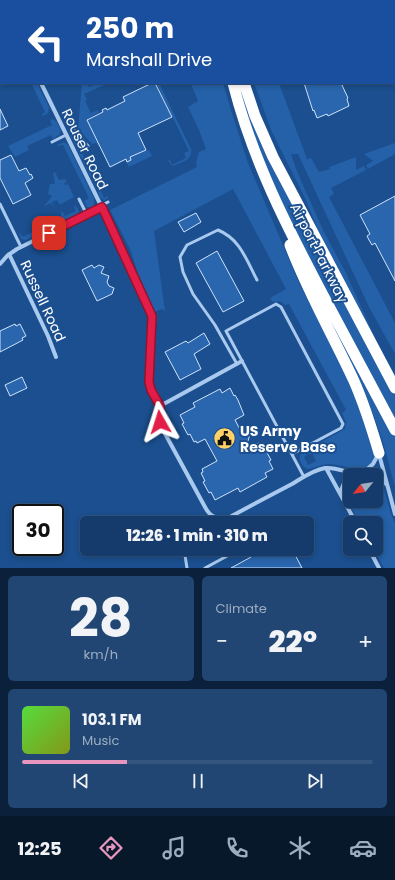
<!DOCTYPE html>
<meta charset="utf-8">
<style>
body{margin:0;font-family:Poppins,sans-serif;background:#214673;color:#f1f3f6;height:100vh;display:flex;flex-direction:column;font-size:15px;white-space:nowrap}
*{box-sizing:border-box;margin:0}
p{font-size:13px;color:#9dadc1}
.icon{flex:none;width:22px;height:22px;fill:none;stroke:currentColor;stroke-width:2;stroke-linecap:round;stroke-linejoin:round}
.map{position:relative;height:568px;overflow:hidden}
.details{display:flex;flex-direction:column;gap:8px;padding:8px;background:#0b203b;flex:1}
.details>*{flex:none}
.guide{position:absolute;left:0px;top:0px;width:395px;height:84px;box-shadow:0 2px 6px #0003,0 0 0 1px #33557e;background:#1a4fa0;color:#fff;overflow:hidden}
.needle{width:26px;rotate:240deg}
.tools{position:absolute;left:343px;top:468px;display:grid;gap:8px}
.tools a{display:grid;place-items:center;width:40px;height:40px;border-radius:6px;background:#143b6b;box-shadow:0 2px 6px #0003,0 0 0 1px #33557e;font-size:20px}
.speed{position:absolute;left:12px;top:504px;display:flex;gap:8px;font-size:20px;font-weight:700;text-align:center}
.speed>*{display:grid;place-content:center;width:52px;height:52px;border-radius:50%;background:#143b6b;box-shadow:0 2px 6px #0003,0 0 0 1px #33557e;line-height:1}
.speed .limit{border:2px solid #111;border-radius:6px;background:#fff;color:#111}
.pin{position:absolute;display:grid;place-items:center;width:34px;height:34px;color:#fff;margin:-17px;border-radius:8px;box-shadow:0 2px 6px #0006}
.me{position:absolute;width:44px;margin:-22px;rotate:354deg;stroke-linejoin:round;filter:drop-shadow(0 0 3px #0008)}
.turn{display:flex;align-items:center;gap:14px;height:84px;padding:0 20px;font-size:18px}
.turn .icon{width:52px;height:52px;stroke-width:2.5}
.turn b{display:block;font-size:28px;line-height:34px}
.big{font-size:30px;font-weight:800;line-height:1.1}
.details .widget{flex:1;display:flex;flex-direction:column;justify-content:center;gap:6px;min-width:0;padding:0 14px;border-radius:6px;background:#214673}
.details .dial{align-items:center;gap:0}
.dial b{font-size:52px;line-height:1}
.song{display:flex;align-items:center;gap:12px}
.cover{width:48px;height:48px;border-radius:6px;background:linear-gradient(135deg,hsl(110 70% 55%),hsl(70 70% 35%))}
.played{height:4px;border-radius:2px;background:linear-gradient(90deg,#e797bd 30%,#33557e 30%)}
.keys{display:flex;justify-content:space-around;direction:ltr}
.heat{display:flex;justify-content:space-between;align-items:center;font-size:22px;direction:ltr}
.details .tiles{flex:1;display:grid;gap:8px;grid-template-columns:1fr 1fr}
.widget:last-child{grid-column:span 2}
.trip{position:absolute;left:80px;top:516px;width:234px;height:40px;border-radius:6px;background:#143b6b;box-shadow:0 2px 6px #0003,0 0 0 1px #33557e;font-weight:800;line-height:40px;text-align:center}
.tab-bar{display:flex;height:64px;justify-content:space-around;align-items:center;background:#08182b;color:#9dadc1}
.tab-bar .icon{width:28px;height:28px}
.tab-bar .active{color:#e797bd}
.tab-bar b{font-size:18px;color:#f1f3f6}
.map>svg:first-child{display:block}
.green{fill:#2461a8}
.building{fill:#2a66ad;stroke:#cfe3fa}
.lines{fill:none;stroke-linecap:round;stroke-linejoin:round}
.lane{stroke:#a9c9ee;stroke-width:3}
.street{stroke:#a9c9ee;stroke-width:4}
.highway{stroke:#fff;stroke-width:11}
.route-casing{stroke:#92132f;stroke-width:10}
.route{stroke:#e11d48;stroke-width:7}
.labels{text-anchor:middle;stroke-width:4;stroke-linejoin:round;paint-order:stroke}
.street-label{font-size:14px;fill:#fff;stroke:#1b4f8f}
.poi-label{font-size:14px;font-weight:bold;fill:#fff;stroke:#1b4f8f;text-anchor:start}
</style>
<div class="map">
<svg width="395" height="568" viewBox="0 0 395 568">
<rect width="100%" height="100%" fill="#1b4f8f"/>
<!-- green -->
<path class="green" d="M31,83H37L49,107L48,113L43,116L42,114L45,112Z
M82,83H87L89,87L99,83H109L84,94L87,100L85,101L91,113L98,110L99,112L87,119L99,145L98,146L96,143L92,144L78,129Z
M156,83H159L191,149C193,160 182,162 173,166L171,165L168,160H170L172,165L186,158L184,153L189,151Z
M194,83H223L231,110L248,163L299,283L343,368L357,399L374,453C375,480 343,464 330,464C322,464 315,468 308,469C302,467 299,461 300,455L304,451L307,455L304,457L308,465L316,461L312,453L309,455L307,450L345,429L346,422L342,413L346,410L289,304L285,305L280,301L273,302L270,298L286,289L285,287L233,189L154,231L165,311L162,309L154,312L140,281L131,251L110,210L197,167L196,162L199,152L206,149L199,130L188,107L198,101L191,84Z
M238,83L270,161L395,396V421L295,235L256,144Z
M254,83H279L307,159L311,158L319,172L330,169L329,167L356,157V170L364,166L366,170L331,188L334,194L329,197L395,323V354L369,307L298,154H291L298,174L324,232L346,273L374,336L395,375V379L328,254L305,198L272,132Z
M52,119L56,121L61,131L59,135L53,139L51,135L27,146L29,150L15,157L8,146L52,125L50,121Z
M72,132L83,147L80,149L104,198L108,196V198L104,200L101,198L70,135L69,133Z
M64,142L68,145L94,198V205L92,208L87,207L84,201L89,198L63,145L57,146V145Z
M395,143V154L368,169L366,165L373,161L364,154Z
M146,150V151L149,150L152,156L129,167L125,160L127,162L130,157Z
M55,172L59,180L65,179L67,182L64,183L65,185L68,184L74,197L61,204H59L57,200L52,202L54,208L51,203L45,206V205L52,196L48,194L50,184H55L53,173Z
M75,205L79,211L77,215L26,240L21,239L19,232L23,237L62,217L61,214V212H63L65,216L76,211L74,207Z
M338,333L395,437V487L383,442L373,414L335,334Z
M376,477L383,485L391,514L395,523V568H384L374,549H376V523H360C353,510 338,493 350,480V501H376Z"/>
<!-- building -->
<path class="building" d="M152,83H155L172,117L138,133L146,150L130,157L131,160L127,162L126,159L110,167L87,120L103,112L102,110L106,108L107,110L125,101L123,97Z
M304,83H341L348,98L347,99L349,106L328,116L327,114L317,118L314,110L313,111Z
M0,109L8,126L0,130Z
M11,155L19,171L26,168L30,175L31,174L33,178L25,183L31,195L13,204L0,178V160Z
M395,196V281L375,243L372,245L369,240L367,236L370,234L360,215Z
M196,213L201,222L184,232L178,222Z
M217,251L244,301L223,312L196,263Z
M92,265L94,268L99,265L104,267L101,273L109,276L107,282L109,286L114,288L112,294L97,301L82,270Z
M15,324L16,326L20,324L26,336L22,338L23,340L0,352V331Z
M204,333L210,344L194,354L201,369L180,380L165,352L186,341L188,343Z
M22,377L27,388L10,396L5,385Z
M230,388L234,396L235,395L238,400L244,415L235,420L244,437L246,427L249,426L252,427L253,429V432L250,434L248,441L251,447L259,443L263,450L265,449L271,460L269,461L273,469L265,473L267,477L240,492L238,488L215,500L211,492L209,493L203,482L205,481L201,473L203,472L202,469L217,461L205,439L197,443L196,441L194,442L190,434L188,435L182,424L184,423L180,415L195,407L193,403L220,389L222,393Z
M247,549H292L302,568H231L251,557Z"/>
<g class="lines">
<!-- lane -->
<path class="lane" d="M394,18L395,19
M0,42L1,41
M71,116V126L88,146
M52,142L66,135
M79,199L87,215
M0,204L21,247
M101,206L108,202
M237,364L215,325L193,294L183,272L180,257L187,245L218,230C240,239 246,259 257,280
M292,454L341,428L343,424L281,307L276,304L226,331L304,477
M214,523L218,518
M184,549L187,568
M205,568L240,549"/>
<!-- street -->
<path class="street" d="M372,0L373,1
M45,1L47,0
M394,61L395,64
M41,83L107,218L151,312L153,322L149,382L151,390L160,406L242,361
M9,254L48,336L56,357
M0,264L7,256L17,249L102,207
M160,406L159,419L162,428L205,507C210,517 219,521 230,517C250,506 271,495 292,484C302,478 313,470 325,468C335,467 343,471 352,473C368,475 376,470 387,485
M379,454L395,514
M326,468L356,523
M364,472L373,464L379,453
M340,493L344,483L350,476
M369,549L379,568"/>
<!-- highway -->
<path class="highway" d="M212,0V1
M226,0V1
M233,83C252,159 287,227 323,295C347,340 371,385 395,430
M244,83L255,116L273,157L395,388
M290,245C308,293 333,335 354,381C364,404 372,429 379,453"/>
</g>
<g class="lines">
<defs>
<path id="route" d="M49,233L102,207L152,316L149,382L151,390L160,406V422"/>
</defs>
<!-- route casing -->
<use href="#route" class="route-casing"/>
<!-- route -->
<use href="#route" class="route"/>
</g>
<!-- icons -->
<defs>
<symbol id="civic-disc" viewBox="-11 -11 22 22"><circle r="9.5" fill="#ffd166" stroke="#1b4f8f"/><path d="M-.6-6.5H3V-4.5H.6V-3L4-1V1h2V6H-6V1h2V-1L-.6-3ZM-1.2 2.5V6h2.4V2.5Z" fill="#111"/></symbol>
</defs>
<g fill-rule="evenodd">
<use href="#civic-disc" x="212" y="426" width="25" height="25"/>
</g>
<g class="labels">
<!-- street labels -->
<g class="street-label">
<text transform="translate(85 149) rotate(64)" y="5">Rouser Road</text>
<text transform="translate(319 253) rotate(63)" y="5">Airport Parkway</text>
<text transform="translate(43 301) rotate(65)" y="5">Russell Road</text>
</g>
<!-- poi labels -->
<g class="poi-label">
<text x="240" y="436">US Army<tspan x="240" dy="16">Reserve Base</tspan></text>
</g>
</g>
</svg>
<div class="tools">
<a><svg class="needle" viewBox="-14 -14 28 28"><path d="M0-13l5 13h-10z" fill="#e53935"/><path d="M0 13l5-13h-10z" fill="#9dadc1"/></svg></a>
<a><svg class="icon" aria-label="search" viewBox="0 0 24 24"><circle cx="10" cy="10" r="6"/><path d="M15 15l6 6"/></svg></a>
</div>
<div class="speed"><div class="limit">30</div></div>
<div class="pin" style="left:49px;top:233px;background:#d93025"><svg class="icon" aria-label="arrive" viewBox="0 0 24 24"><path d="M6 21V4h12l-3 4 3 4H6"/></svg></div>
<svg class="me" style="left:160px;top:422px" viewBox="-20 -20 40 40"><path d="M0-17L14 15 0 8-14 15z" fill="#e11d48" stroke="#fff" stroke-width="4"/></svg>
<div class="trip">12:26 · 1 min · 310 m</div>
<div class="guide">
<div class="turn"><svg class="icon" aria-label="left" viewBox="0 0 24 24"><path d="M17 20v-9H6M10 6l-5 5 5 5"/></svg><div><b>250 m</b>Marshall Drive</div></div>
</div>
</div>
<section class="details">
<div class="tiles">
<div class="widget dial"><b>28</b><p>km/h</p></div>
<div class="widget"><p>Climate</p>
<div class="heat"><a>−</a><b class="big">22°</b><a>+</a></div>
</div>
<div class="widget">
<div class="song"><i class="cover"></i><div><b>103.1 FM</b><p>Music</p></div></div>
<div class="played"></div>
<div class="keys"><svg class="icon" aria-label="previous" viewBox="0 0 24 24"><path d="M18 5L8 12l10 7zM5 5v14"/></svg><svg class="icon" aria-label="pause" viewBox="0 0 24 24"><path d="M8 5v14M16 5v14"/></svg><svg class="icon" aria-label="next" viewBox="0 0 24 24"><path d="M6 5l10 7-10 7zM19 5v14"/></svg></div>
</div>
</div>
</section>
<nav class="tab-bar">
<b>12:25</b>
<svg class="icon active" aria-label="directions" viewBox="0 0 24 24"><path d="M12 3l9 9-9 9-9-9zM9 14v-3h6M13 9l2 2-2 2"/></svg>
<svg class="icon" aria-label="music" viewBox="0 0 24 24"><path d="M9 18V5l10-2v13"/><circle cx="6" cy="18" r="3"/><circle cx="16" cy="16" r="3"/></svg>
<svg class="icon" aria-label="phone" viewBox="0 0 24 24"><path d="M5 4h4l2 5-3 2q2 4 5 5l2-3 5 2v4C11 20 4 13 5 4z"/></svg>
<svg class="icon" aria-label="climate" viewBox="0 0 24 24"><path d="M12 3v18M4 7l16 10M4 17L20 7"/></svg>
<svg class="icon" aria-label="car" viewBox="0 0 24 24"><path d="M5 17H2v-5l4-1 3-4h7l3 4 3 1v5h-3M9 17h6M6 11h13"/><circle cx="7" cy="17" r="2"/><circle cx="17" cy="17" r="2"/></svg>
</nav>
